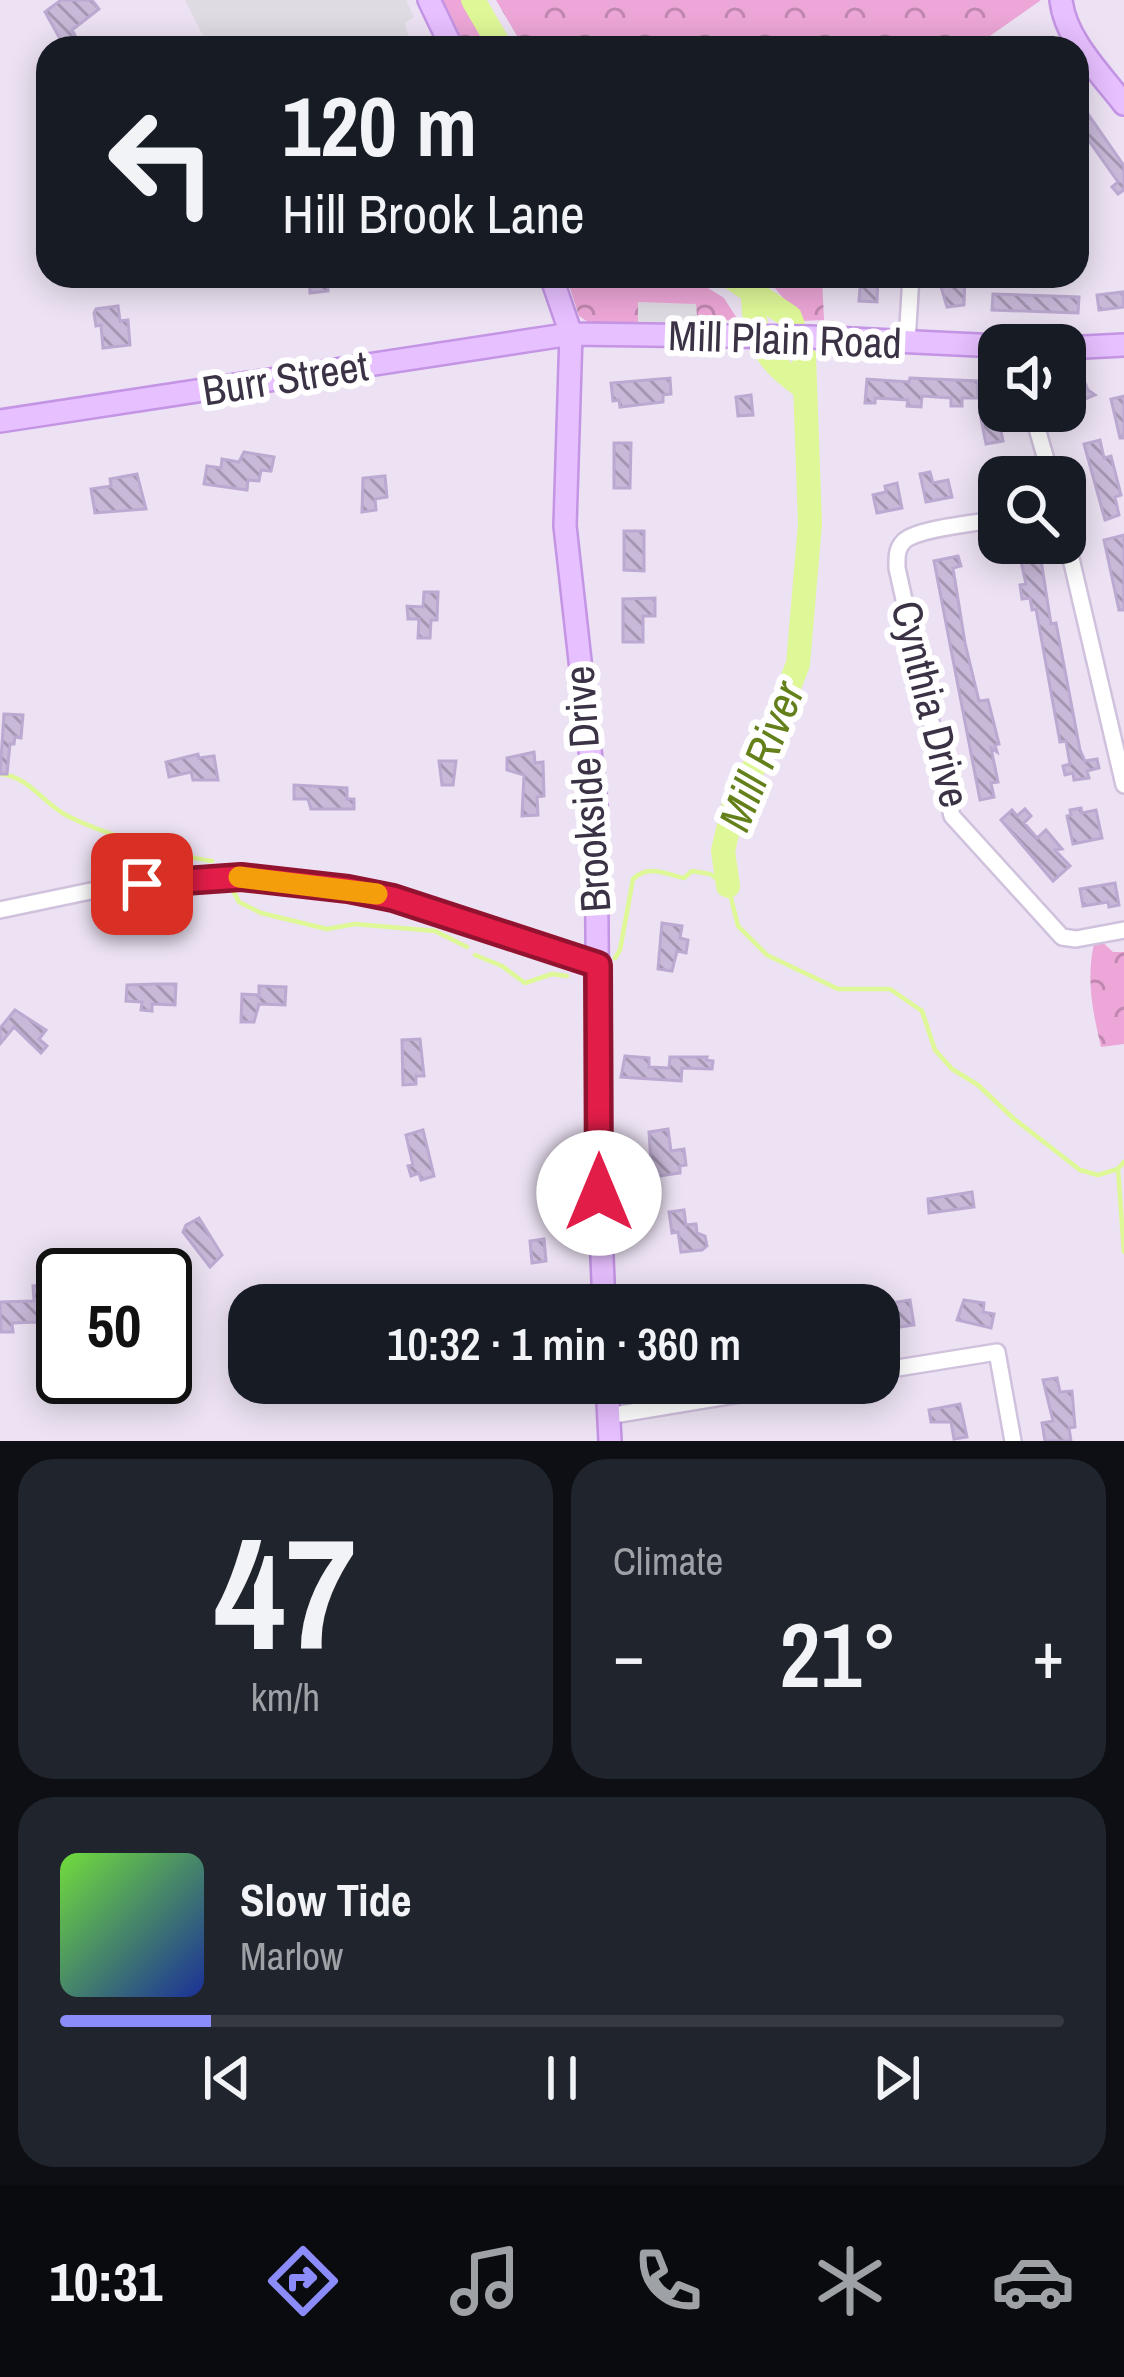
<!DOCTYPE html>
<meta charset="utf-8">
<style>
body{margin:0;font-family:"Archivo Narrow",sans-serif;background:#20242c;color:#f1f3f6;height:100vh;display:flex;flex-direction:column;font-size:45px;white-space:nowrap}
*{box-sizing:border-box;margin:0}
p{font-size:39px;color:#9ea1a6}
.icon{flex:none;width:66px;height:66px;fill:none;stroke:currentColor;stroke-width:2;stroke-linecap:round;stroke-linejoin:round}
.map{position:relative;height:1441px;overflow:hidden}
.panel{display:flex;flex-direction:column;gap:18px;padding:18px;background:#0d0f14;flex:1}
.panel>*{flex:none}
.banner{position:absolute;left:36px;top:36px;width:1053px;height:252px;border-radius:36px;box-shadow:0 6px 30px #0003;background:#171b24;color:#f1f3f6;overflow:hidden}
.tools{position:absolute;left:978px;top:324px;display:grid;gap:24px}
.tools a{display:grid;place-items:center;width:108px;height:108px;border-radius:24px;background:#171b24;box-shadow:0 6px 30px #0003;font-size:60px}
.speed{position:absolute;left:36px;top:1248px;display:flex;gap:24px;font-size:60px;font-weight:700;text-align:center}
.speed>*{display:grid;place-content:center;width:156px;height:156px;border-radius:50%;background:#171b24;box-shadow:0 6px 30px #0003;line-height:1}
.speed .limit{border:6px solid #111;border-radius:18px;background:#fff;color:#111}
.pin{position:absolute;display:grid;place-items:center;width:102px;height:102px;color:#fff;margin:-51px;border-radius:24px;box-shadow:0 6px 18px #0006}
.me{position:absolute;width:132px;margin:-66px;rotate:0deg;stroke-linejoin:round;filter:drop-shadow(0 0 9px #0008)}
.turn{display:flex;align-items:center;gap:42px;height:252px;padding:0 48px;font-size:54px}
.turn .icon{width:156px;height:156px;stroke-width:2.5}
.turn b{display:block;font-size:84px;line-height:102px}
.big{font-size:90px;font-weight:600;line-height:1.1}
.panel .widget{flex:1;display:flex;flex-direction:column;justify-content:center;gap:18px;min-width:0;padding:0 42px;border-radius:36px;background:#20242c}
.panel .dial{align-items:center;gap:0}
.dial b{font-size:156px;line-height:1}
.song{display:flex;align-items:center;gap:36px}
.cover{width:144px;height:144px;border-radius:18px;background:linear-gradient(135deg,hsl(100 70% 55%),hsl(230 70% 35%))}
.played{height:12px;border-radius:6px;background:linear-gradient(90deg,#8b8cfa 15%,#363941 15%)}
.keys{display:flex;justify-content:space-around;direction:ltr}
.heat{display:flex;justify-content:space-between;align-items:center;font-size:66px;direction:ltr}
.panel .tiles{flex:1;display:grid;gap:18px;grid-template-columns:1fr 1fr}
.widget:last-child{grid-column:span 2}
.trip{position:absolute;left:228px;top:1284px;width:672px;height:120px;border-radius:36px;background:#171b24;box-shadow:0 6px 30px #0003;font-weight:600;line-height:120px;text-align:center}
.menu{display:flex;height:192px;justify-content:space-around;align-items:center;background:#090b0e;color:#9ea1a6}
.menu .icon{width:84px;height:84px}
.menu .on{color:#8b8cfa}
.menu b{font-size:54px;color:#f1f3f6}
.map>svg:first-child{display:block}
.forest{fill:url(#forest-crowns)}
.parking{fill:#dfdbe3}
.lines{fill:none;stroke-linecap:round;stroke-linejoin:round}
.stream{stroke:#def797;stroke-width:4.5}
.river{stroke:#def797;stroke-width:24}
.building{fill:url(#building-back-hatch);stroke:#bca9d1;stroke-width:3}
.street-casing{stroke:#d0c1dd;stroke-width:20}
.secondary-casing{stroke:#c494e5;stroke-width:26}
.street{stroke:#fff;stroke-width:15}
.secondary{stroke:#e7c0ff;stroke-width:21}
.route-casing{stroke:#92132f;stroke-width:30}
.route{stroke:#e11d48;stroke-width:21}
.slow{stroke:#f59e0b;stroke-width:21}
.labels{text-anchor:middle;stroke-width:12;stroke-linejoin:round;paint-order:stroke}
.street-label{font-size:42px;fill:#3b3245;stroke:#fff}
.water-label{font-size:45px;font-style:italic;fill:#64801b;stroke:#fff}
</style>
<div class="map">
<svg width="1124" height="1441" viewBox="0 0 1124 1441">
<defs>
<pattern id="forest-crowns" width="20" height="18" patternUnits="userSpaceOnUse" patternTransform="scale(3)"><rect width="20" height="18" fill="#eca6d7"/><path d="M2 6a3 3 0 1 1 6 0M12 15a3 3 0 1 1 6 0" fill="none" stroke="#c088b0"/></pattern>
<pattern id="building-back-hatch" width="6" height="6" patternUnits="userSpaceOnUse" patternTransform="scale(3)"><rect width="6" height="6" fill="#c8b9d9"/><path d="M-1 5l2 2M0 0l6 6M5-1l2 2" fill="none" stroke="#a497b2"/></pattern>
</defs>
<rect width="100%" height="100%" fill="#ece2f3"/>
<!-- forest -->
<path class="forest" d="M442,0H466L493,48H466Z
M496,0H1041L973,48H524Z
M566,276H689L724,298L738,320L591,324L579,316Z
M765,276H822L824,320L802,321Z
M1096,936L1113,952H1124V1044L1101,1047C1092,1009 1085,974 1096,936Z"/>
<!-- parking -->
<path class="parking" d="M185,0H406L414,17L405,23L411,48H209Z
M638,302L696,304L698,327H638Z"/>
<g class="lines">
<!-- stream -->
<path class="stream" d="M0,774C27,776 42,801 64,814C97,832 175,856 212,861
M230,885L239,902L261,913L327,929L355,924L435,931L467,947
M475,955L502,966L525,983L552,974L567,976
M615,958L620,950L633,879C649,864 665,874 684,878L692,871L710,874L728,886L738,926L767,955L838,989H890L922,1011L935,1050L952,1069L978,1085L1013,1118L1080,1170L1098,1175L1118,1169L1124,1162
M1118,1169L1124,1252"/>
<!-- river -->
<path class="river" d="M473,0L501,48
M753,293C753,338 765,361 802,386
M728,886L723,851L734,804L767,743L798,664L810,524L804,356L790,317L729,276"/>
</g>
<!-- building -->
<path class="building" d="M61,0H92L99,9L72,30L75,35L63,44L45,12Z
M1077,98L1124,166V190L1118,194L1112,187L1118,182L1089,141L1082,147L1077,140Z
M309,276H327L328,291L310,293Z
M861,276H878L877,302L859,301Z
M965,277L964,305L947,307L939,280Z
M1123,292L1124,307L1099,310L1097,295Z
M993,294L1079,297L1078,313L992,310Z
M118,306L120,321L128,320L130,345L103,348L101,325L96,326L94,313L96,309Z
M1082,376L1088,390L1095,395L1071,405L1069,400L1065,401V382Z
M670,378L671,394L663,395V402L620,407L619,400L613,401L611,383Z
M910,378L978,381V398H962V406H951V398L922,396L921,407L907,406L908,400L875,398V403H865L867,379L909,382Z
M751,395L753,415L738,416L736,397Z
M1124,396V438H1120L1111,399Z
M998,415L1003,441L986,444L981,419Z
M1100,440L1104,458L1111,456L1121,495L1115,497L1119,515L1105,520L1084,444Z
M614,443H631L630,488H614Z
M244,452L274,457L271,471L261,470L259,481L248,480L247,490L204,484L207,466L221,468L222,459L239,462Z
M930,472L933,483L948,480L952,497L926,502L920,474Z
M137,474L146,509L95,513L91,489L111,486L110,479Z
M385,476L387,497L375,499L376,510L362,512L363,478Z
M897,483L902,508L877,513L873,495L886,492L885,486Z
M624,531H644V571L624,570Z
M1124,535V610H1119L1104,540Z
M1017,543H1034L1037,554H1040L1051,624L1056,623L1080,750L1085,761L1097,759L1099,768L1087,771L1089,778L1074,780L1073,773L1065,775L1063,766L1070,764L1066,741L1060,742L1036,609L1032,610L1030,598L1022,599L1020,585L1026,584Z
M958,556L961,566L953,568L965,643L979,701L988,700L999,744L995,745L997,752L991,748L998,782L991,783L994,797L980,800L934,561Z
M424,592H438L437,620H431L430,638H418L419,619H408L407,606L423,607Z
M655,598V616H643V642H623V599Z
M4,714L23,715L21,738L15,737L14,744H10L7,774H0Z
M534,752L535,763L543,762L544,796L537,797L538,815L522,816L524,775L507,770V758Z
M198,754L199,758L214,756L218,780H193L191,772L169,777L166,762Z
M439,761H456L453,785H442Z
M294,785L347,788V799H354V809H311L308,799H294Z
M1081,808L1082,813L1096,810L1102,838L1073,844L1067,816L1071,815L1070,810Z
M1025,809L1031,816L1024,823L1037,838L1046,830L1062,849L1055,850L1070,866L1053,881L1001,820L1012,810L1017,816Z
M1115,883L1119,905L1109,907L1108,902L1083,906L1080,889Z
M662,923L682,926L680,938L688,940L686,953L677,951L672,971L658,969Z
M157,984H176L175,1005L152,1004V1011L141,1010L142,1002L126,1001L127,985Z
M259,986L286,987L285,1005L259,1004L254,1022H241L242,994L259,995V999Z
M15,1010L46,1030L39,1039L47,1046L41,1053L14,1027L0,1044V1028Z
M420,1039L424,1076H416V1084L403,1085L402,1040Z
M625,1056L649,1058V1067L669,1068L670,1057H707L706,1060L713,1061L712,1069L682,1068L681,1081L621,1077Z
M668,1129L671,1151L684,1149L686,1165L680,1166V1173L652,1177L649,1132Z
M423,1130L434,1176L421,1180L419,1173L411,1176L408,1166L413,1165L406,1135Z
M972,1192L974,1207L929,1213L928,1199Z
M684,1210L686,1225L696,1224L697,1233L705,1236L707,1246L702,1250L681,1252L678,1232L672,1233L669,1212Z
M199,1218L222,1255L210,1267L183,1232L186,1225Z
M544,1239L546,1261L532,1263L530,1241Z
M49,1285V1329H38L37,1322L12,1323L13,1332H1L0,1302L34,1301L33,1286Z
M910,1300L914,1325L893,1328L892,1319L879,1321V1305Z
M964,1300L984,1303L983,1312L994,1314L991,1328L957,1320Z
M1057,1378L1060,1392L1072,1391L1075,1427L1069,1428L1071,1441H1045L1042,1423L1053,1421L1043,1380Z
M960,1404L967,1437L954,1439L951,1422H931L929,1410Z"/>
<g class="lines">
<defs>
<path id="street" d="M907,342L911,276
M1032,411L1051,477
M999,519C978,523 918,528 904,541C896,549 897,558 897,568L952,816L1062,937L1076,939L1124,930
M1065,533L1124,785
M0,910L110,887L241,877L393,898L598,965
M879,1371L997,1352L1013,1441
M608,1416L807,1383"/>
<path id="secondary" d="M429,0L452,48
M1061,0C1065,39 1101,74 1124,104
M551,276L571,334L565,526L596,804L599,1186L604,1305
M1065,348L1124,345
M0,421L571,334L810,337L999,346
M607,1383L610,1441"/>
</defs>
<!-- street casing -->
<use href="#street" class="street-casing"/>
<!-- secondary casing -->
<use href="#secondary" class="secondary-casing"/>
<!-- street -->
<use href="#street" class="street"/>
<!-- secondary -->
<use href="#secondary" class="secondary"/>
</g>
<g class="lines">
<defs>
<path id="route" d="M142,884L241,877L348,889L393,898L598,965L599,1193"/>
</defs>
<!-- route casing -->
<use href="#route" class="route-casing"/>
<!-- route -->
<use href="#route" class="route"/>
<!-- slow -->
<path class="slow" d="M239,877L377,894"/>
</g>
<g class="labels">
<!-- street labels -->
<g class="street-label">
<text transform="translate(785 339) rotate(2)" y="15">Mill Plain Road</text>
<text transform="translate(285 378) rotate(-9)" y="15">Burr Street</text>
<text transform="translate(931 704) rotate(76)" y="15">Cynthia Drive</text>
<text transform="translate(587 789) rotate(-94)" y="15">Brookside Drive</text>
</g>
<!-- water labels -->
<g class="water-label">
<text transform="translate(761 756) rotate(-68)" y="16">Mill River</text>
</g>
</g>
</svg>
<div class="tools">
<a><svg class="icon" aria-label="sound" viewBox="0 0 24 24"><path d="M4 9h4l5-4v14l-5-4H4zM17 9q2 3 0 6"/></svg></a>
<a><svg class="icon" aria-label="search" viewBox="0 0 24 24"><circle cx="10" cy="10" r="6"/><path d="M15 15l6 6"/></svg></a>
</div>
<div class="speed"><div class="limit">50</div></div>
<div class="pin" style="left:142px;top:884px;background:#d93025"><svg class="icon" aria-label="arrive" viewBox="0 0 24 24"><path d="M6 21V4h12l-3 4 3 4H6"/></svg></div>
<svg class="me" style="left:599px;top:1193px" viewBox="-20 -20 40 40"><circle r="19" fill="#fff"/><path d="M0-13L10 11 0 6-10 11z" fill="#e11d48"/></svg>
<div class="trip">10:32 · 1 min · 360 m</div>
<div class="banner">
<div class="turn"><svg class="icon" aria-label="left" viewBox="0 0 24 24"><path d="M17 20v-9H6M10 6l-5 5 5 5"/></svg><div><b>120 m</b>Hill Brook Lane</div></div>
</div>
</div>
<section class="panel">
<div class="tiles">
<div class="widget dial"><b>47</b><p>km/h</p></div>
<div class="widget"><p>Climate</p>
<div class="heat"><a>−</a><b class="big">21°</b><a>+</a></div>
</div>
<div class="widget">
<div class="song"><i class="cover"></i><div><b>Slow Tide</b><p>Marlow</p></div></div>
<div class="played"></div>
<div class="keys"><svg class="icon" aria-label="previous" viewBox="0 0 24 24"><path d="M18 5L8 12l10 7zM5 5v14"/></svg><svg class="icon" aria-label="pause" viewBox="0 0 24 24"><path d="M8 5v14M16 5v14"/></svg><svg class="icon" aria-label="next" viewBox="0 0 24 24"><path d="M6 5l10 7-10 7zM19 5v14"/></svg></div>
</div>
</div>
</section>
<nav class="menu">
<b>10:31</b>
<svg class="icon on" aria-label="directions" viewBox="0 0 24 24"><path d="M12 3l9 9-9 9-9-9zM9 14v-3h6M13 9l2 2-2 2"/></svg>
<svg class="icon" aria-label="music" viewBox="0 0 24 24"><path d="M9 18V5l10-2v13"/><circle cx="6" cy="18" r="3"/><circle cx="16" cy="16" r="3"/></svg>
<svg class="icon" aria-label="phone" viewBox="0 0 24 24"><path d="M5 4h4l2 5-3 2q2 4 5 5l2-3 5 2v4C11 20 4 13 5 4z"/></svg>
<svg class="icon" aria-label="climate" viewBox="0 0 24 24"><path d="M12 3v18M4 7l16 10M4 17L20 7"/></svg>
<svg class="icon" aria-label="car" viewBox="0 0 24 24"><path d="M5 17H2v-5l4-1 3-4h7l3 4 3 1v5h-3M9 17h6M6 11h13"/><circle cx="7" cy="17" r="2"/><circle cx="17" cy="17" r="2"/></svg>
</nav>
